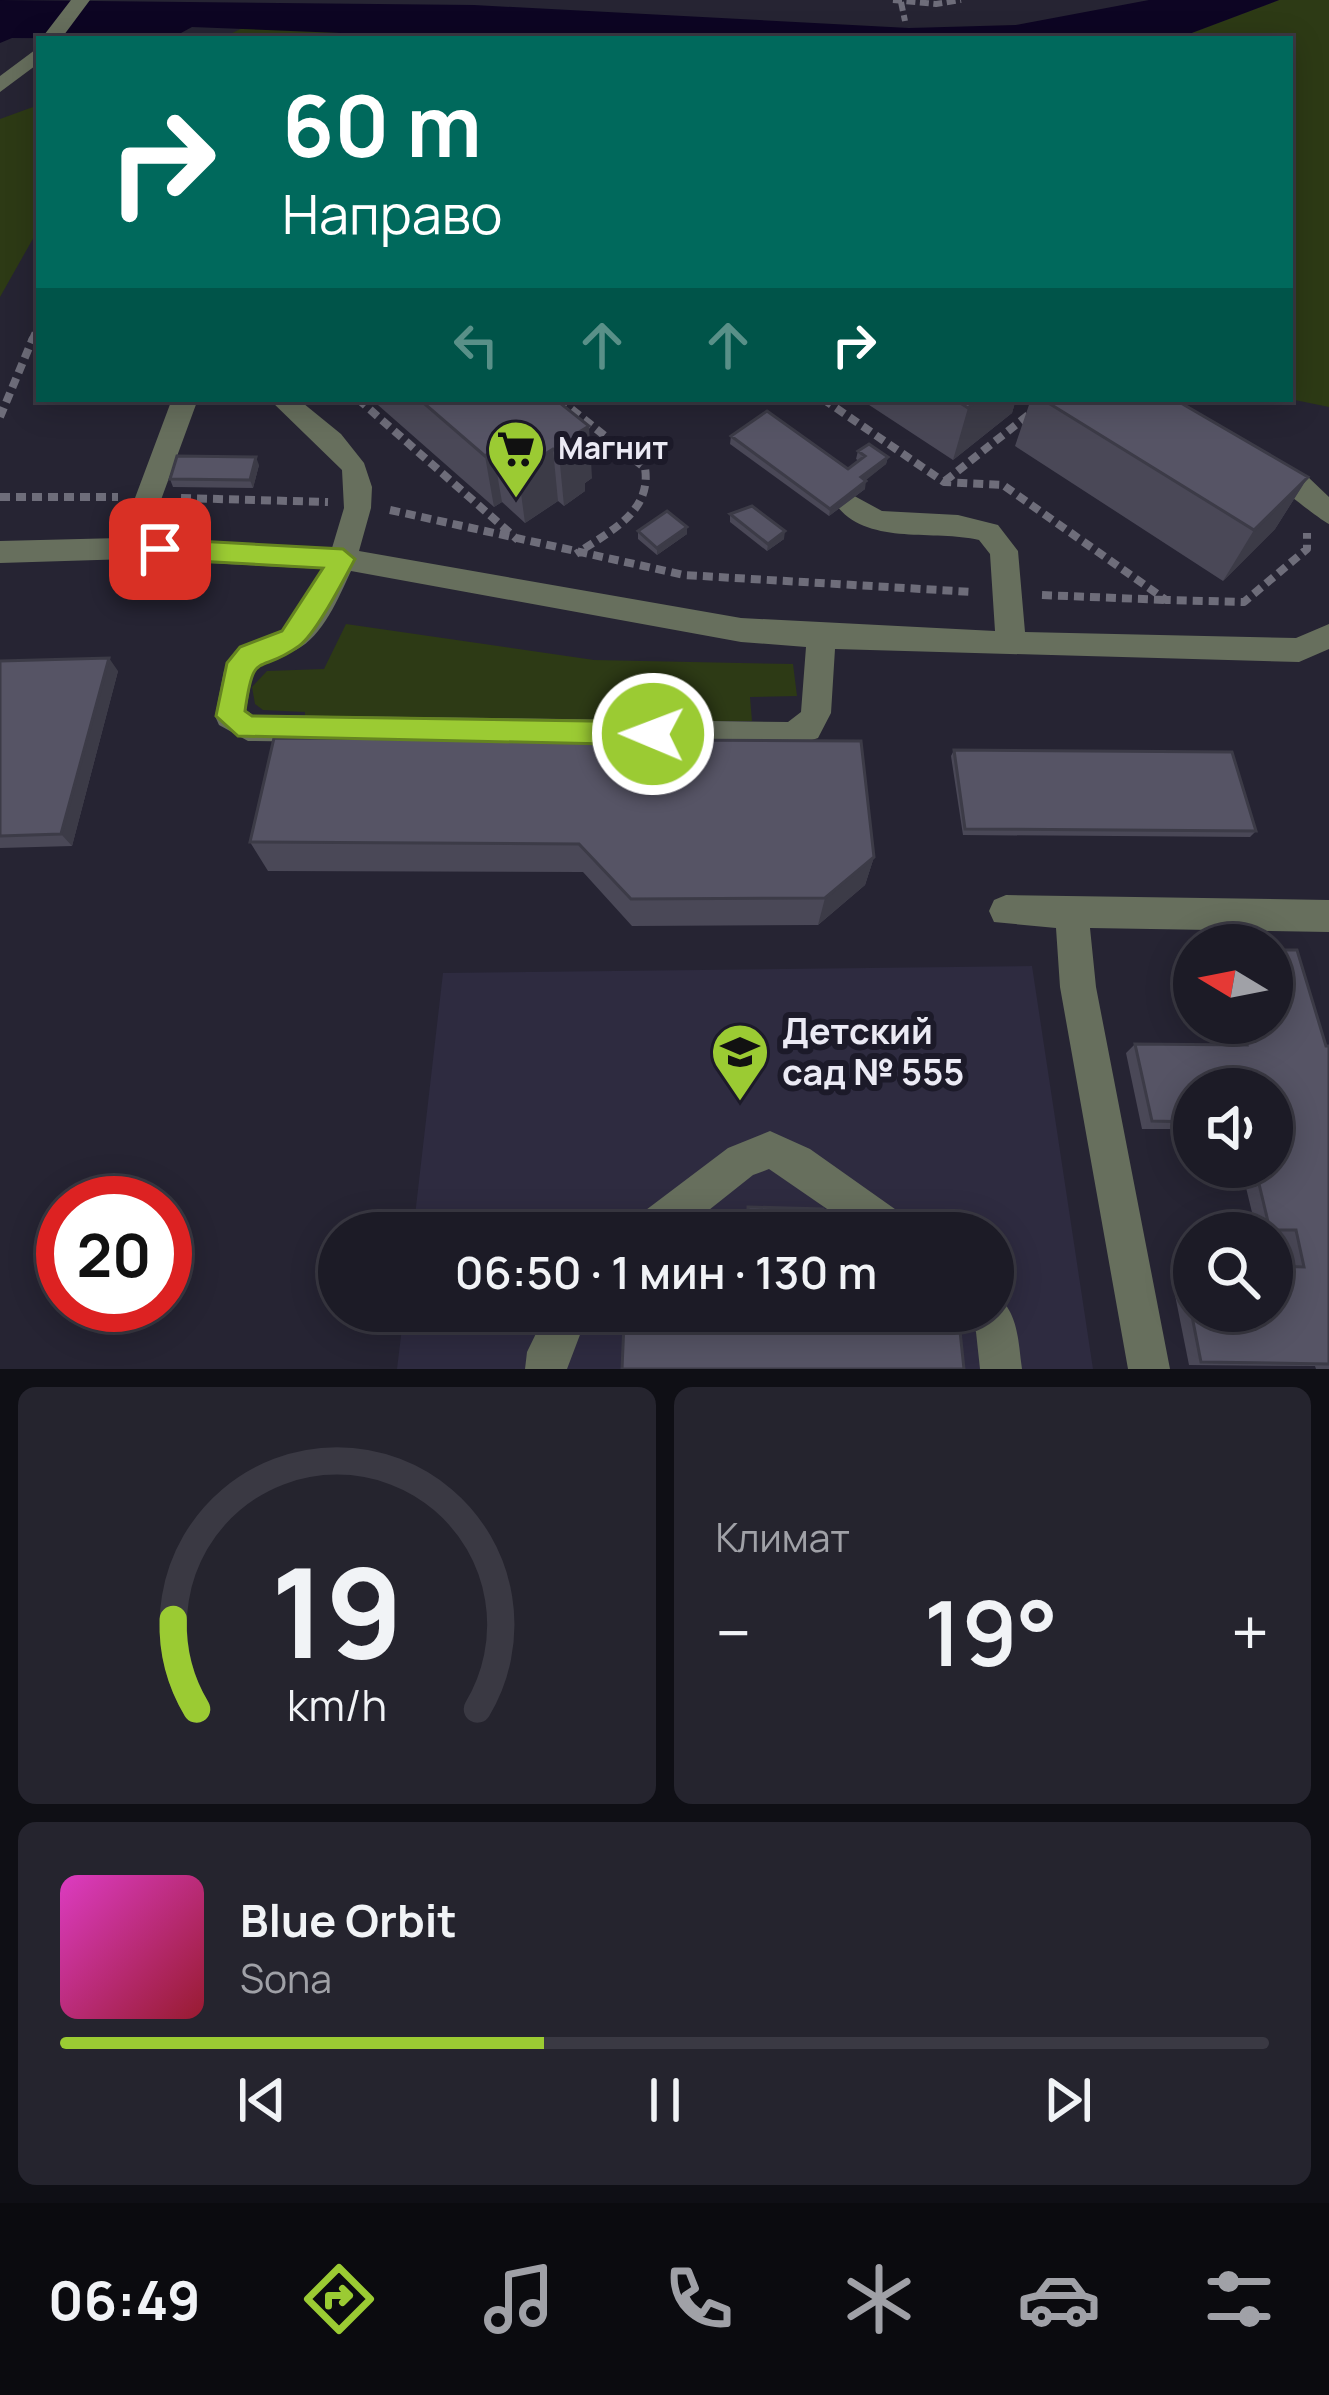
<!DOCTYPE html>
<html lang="ru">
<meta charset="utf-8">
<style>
body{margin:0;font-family:Manrope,sans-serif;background:#25242e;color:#f1f3f6;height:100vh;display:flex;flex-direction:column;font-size:45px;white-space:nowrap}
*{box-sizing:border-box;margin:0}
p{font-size:39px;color:#a0a1a7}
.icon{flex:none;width:66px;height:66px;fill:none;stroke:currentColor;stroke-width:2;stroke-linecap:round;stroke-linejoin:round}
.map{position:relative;height:1369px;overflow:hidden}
.side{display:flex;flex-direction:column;gap:18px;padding:18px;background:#0f0f15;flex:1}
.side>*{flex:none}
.hud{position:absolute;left:36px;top:36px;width:1257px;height:366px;border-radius:0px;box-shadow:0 6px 30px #0003,0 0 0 3px #3a3943;background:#00695c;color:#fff;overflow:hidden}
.needle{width:78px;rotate:280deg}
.buttons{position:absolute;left:1173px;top:924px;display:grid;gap:24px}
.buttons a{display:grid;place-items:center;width:120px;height:120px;border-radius:50%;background:#1c1b26;box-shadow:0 6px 30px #0003,0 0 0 3px #3a3943;font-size:60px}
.speed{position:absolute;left:36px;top:1176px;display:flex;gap:24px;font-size:60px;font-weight:700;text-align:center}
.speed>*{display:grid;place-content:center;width:156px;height:156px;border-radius:50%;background:#1c1b26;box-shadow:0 6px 30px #0003,0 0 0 3px #3a3943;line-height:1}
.speed .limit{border:18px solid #d22;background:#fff;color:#111}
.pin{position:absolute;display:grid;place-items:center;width:102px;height:102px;color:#fff;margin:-51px;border-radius:24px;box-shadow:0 6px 18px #0006}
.me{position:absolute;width:132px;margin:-66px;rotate:271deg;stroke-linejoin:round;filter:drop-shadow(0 0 9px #0008)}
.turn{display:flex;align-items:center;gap:42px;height:252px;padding:0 48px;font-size:54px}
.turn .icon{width:156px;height:156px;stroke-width:2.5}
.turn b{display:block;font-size:84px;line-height:102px}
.lanes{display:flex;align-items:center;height:114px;padding:0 48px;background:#0003;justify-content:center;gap:60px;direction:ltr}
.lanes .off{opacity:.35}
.big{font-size:90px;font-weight:600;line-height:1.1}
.side .tile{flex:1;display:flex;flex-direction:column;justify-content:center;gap:18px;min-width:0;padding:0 42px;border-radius:18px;background:#25242e}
.side .dial{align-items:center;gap:0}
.dial svg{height:312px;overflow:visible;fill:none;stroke:#3a3943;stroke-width:7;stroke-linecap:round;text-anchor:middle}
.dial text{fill:#f1f3f6;stroke:none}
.song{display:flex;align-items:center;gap:36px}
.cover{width:144px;height:144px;border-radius:18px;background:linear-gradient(135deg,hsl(310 70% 55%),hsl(350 70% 35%))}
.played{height:12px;border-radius:6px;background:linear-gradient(90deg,#9bcb33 40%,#3a3943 40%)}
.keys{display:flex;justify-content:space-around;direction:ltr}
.heat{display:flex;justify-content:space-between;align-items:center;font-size:66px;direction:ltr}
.side .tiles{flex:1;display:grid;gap:18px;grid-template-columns:1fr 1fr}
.tile:last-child{grid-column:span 2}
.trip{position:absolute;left:318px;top:1212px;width:696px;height:120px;border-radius:60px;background:#1c1b26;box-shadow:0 6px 30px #0003,0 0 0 3px #3a3943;font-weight:600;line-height:120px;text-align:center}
.tab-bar{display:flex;height:192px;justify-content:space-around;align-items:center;background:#0b0b0f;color:#a0a1a7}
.tab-bar .icon{width:84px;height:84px}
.tab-bar .current{color:#9bcb33}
.tab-bar b{font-size:54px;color:#f1f3f6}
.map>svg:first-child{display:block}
.built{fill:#2e2b40}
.green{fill:#2d3a15}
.water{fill:#0d0523}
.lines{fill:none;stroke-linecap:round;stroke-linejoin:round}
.path-far1{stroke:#6e6d7a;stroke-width:6;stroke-dasharray:9 4.5;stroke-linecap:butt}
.path{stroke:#6e6d7a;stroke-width:8;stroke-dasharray:10 6;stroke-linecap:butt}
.minor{fill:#676f5d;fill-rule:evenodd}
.wall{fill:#4a4857}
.shaded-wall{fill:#3c3b47}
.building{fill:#565465;stroke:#3c3b47;stroke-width:3}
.route{fill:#9bcb33;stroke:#658421;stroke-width:3}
.labels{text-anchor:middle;stroke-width:12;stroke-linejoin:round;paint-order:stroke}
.poi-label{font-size:30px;font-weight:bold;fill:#ebeaf4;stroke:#1c1a29;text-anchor:start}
.near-poi-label{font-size:36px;font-weight:bold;fill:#ebeaf4;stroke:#1c1a29;text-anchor:start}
</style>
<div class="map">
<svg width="1329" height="1369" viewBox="0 0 1329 1369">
<rect width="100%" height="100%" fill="#262433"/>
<!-- built -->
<path class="built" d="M1032,966L1093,1369H397L404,1311H993V1233H413L443,973Z"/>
<!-- green -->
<path class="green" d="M1279,0H1329V407L1290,399V39H1161L1189,34Z
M245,27L489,39H233L230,34Z
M33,107H39V228L0,297V119Z
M346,624L594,660L793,664L797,696L750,697L752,721L305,720V712L263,710L255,704L252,687L267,671L324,669Z"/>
<!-- water -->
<path class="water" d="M0,0L474,5L909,28L1016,25L1149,0H1279L1189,34L1161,39H489L192,27L170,39L12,38L0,43Z"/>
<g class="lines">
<!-- path-far1 -->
<path class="path-far1" d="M893,0L936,4L961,0
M901,2L905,21
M31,341L39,323"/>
<!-- path -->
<path class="path" d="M358,399L518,540
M559,399L645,468C652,513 608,532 576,554
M823,399L944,482L1003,485L1166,600L1244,602L1307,549V533
M0,417L33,338
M945,481L1032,412
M0,497H118
M181,498L328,502
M390,510L684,575L973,592
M1042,595L1166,600"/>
<!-- minor -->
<path class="minor" d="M71,0H90L61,39H41Z
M39,47V63L0,92V76Z
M172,399H198L147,538L332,548L344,508L342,470L269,399H298L341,434L364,463L372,487L371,508L359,551L741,618L995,631L990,554L979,540C933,529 864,547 834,502L847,492L882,511L958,515L998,525L1018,551L1025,632L1296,638L1329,624V649L1299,662L835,649L831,713L818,738L788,748L248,741L219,725L215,716L224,671L238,648L282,630L294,617L324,569L130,559L0,563V541L120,538ZM351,571L741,642L806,647L801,712L788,722L253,715L246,710L253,672C266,659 280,657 296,650C323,636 339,597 351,571Z
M1268,457L1307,476L1329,497V524C1324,523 1258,471 1255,467Z
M1006,895L1329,900V932L1090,928L1096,987L1170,1369H1128L1060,987L1056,928L994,922L989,911L994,900Z
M770,1131L810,1149L909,1219L915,1233H862L769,1169L753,1175L680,1233H628L634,1219L728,1148Z
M993,1294C1019,1309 1018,1342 1022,1369H980L976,1332L966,1311H993Z
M547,1311H589L567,1369H525L527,1352Z"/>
</g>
<!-- wall -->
<path class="wall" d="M376,399H555L592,478L585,483V491L564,506L558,501L525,523L502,502L494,507L378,405Z
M860,399H1016L1012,413L953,460Z
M1031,399H1174L1308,477L1275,529L1223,581L1015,446Z
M731,436L848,469L859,461L856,459L858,451L888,457L886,464L865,480V489L829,516L730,444Z
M259,465L253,488L173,487L170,479Z
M730,514L784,539L767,551L730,522Z
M687,527V534L657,555L638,539V531Z
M0,661L118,671L72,846L0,848Z
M274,738L874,857L865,885L818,925L632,926L583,872L268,871L250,842Z
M954,750L1256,831L1250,837L963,835L951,756Z
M1228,1023H1272L1329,1046V1369H1316L1315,1366L1189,1365L1170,1270L1182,1265L1289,1267L1282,1236H1272V1233H1257L1241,1167H1272V1089H1194V1129H1142L1126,1053L1135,1044L1233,1045Z"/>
<!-- shaded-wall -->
<path class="shaded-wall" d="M979,399H1016L1012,413L953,460L968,408Z
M589,426L592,478L585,483V491L564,506L559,454L576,434Z
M553,449L558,501L525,523L518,471Z
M493,450L502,502L494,507L485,456Z
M256,457L259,465L253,488L250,480Z
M888,457L886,464L860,485L861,477Z
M1308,477L1275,529L1223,581L1254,530Z
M866,481L865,489L829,516L830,509Z
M687,527V534L657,555V548Z
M785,531L784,539L767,551L768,544Z
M109,658L118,671L72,846L61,834Z
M874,857L865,885L818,925L825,898Z"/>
<!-- building -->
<path class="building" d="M419,399H555L589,426L576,434L581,439L559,454L553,449L518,471L493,450L485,456Z
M954,399H979L968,408Z
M1042,399H1174L1308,477L1254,530Z
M767,411L848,469L865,456L858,451L869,444L888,457L861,477L866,481L830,509L731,436Z
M177,456L256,457L250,480L170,479Z
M752,506L785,531L768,544L730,514Z
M667,511L687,527L657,548L638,531Z
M109,658L61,834L0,836V661Z
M274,738L861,741L874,857L825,898L631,899L579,844L250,842Z
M954,750L1232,752L1256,831L965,829Z
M1272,950H1297L1326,1046H1329V1364L1201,1362L1182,1265L1194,1266V1311H1272V1266L1304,1267L1296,1230H1270L1255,1167H1272V1156H1276L1272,1142V1089H1194V1122L1152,1121L1135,1044L1247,1045L1241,1023H1272Z
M748,1207L823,1209L824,1233H748Z
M749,1311H828V1328L960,1331L964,1369H622L624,1323L749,1326Z"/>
<!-- route -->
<path class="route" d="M160,539L343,549L355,559C344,579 316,634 299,646C258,676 254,647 245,711L252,716L653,722L663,725L667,734L663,742L653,745L238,736L216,716L227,663L240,647L282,631L323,568L160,559L147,549Z"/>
<!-- icons -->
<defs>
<symbol id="supermarket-pin" viewBox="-11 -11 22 30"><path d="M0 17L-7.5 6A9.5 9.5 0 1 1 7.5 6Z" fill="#9bcb33" stroke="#1c1a29"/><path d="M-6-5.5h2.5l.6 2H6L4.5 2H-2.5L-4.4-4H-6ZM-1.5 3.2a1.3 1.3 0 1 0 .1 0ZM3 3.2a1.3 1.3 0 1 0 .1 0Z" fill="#111"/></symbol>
<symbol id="school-pin" viewBox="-11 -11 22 30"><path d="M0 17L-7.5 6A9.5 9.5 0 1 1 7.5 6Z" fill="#9bcb33" stroke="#1c1a29"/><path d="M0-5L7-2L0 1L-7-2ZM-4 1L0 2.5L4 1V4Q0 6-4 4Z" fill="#111"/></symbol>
</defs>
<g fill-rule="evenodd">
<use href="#supermarket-pin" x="483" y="416" width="66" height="90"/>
<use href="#school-pin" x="707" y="1019" width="66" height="90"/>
</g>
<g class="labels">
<!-- poi labels -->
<g class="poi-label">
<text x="558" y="459">Магнит</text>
</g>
<!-- near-poi labels -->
<g class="near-poi-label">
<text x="782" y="1044">Детский<tspan x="782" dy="41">сад № 555</tspan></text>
</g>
</g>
</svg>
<div class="buttons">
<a><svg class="needle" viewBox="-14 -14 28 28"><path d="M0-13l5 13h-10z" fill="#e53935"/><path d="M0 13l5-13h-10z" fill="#a0a1a7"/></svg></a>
<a><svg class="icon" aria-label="sound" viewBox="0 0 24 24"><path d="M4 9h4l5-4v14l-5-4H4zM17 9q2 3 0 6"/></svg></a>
<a><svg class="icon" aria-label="search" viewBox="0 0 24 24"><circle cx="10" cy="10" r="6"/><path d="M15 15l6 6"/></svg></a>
</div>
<div class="speed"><div class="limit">20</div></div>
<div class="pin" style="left:160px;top:549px;background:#d93025"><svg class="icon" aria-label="arrive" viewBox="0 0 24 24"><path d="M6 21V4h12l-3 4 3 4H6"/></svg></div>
<svg class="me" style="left:653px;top:734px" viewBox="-20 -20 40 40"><circle r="17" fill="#9bcb33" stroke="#fff" stroke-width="3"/><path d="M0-11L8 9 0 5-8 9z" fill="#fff"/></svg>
<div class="trip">06:50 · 1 мин · 130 m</div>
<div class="hud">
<div class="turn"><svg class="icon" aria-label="right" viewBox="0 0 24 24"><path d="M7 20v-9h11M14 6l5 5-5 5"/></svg><div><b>60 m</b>Направо</div></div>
<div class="lanes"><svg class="icon off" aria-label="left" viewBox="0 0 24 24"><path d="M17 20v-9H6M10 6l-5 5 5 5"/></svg><svg class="icon off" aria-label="ahead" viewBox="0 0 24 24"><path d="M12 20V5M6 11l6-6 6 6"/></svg><svg class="icon off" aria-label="ahead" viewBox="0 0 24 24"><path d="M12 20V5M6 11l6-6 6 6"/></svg><svg class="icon" aria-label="right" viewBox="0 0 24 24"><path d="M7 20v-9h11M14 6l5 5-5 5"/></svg></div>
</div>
</div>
<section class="side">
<div class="tiles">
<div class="tile dial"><svg viewBox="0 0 100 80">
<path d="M14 69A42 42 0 1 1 86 69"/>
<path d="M14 69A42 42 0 0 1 8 46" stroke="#9bcb33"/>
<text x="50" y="56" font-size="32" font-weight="700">19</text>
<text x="50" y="72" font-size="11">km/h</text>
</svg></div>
<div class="tile"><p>Климат</p>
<div class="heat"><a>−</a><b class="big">19°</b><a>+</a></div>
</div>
<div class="tile">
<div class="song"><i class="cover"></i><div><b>Blue Orbit</b><p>Sona</p></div></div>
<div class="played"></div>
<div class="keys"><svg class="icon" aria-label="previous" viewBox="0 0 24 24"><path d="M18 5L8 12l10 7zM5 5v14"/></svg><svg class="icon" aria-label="pause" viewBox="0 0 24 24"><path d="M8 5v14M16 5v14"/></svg><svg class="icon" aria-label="next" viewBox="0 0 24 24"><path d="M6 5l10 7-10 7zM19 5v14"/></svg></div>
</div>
</div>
</section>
<nav class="tab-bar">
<b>06:49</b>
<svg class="icon current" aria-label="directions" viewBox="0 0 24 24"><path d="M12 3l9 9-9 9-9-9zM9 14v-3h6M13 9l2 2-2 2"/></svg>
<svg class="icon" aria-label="music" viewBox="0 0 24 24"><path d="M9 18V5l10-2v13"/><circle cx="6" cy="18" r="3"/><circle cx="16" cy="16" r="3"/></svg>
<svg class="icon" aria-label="phone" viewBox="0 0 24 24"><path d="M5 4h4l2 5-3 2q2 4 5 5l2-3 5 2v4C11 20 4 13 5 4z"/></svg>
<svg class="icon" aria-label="climate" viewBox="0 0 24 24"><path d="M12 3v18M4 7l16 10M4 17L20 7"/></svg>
<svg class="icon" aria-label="car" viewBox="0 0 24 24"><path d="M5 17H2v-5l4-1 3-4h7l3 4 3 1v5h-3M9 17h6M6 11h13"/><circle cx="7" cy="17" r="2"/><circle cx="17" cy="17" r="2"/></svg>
<svg class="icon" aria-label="filters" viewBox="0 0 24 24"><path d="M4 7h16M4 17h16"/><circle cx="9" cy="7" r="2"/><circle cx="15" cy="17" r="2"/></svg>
</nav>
